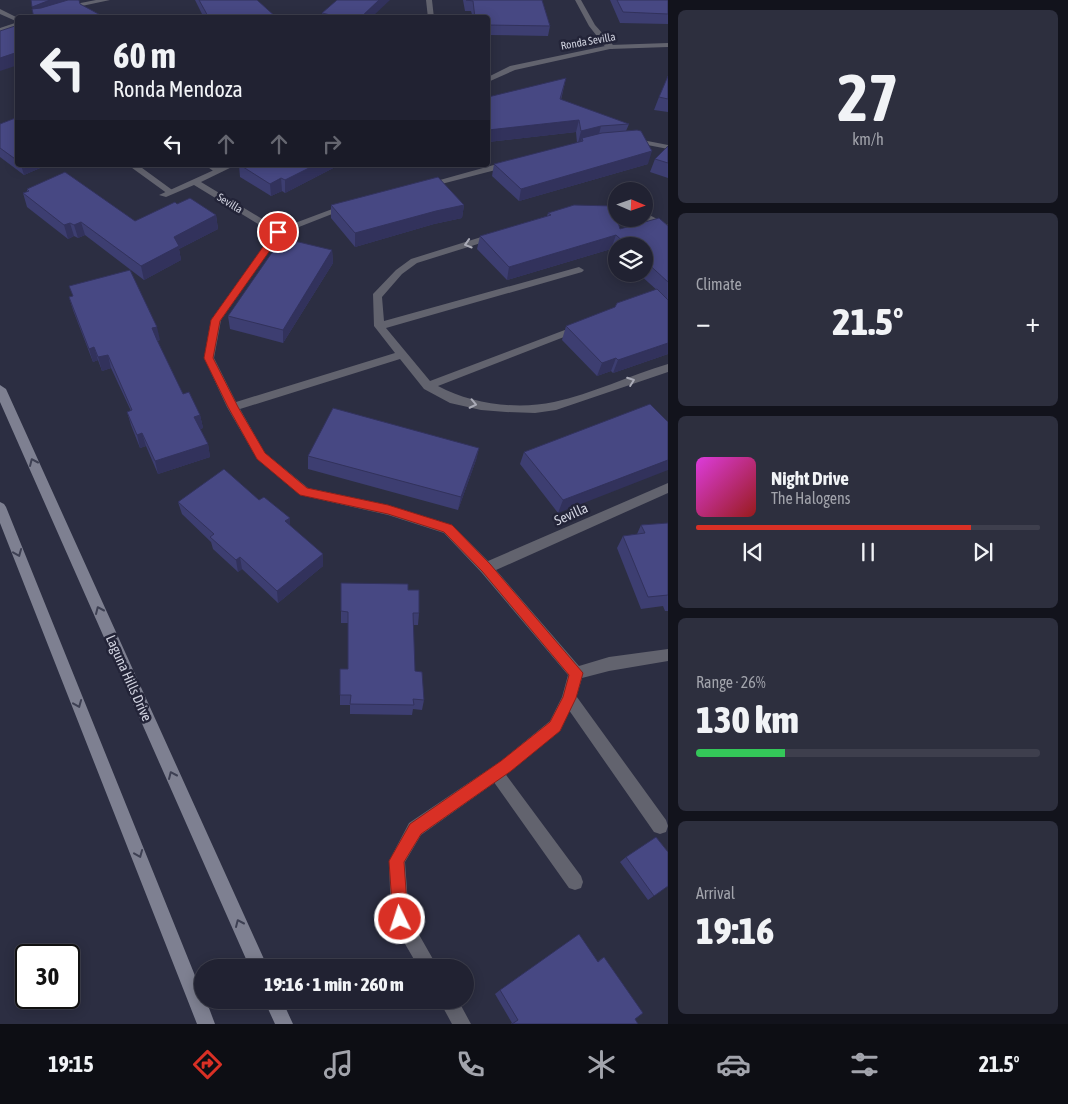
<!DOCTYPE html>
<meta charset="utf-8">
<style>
body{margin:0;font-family:"Asap Condensed",sans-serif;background:#2d2f3e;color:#f1f3f6;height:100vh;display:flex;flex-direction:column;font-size:19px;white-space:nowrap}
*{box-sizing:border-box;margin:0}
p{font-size:16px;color:#a2a4ac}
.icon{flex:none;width:28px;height:28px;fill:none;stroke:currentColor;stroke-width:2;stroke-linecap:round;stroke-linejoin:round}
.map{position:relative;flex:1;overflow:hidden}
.details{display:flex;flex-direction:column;gap:10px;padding:10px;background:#12131c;width:400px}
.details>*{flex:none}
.top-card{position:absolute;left:15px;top:15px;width:475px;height:152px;border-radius:5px;box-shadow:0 2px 12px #0003,0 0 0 1px #3e3f4d;background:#212232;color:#f1f3f6;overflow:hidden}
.needle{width:32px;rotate:92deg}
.controls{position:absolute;left:608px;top:182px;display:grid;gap:10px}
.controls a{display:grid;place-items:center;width:45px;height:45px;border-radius:50%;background:#212232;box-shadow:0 2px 12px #0003,0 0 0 1px #3e3f4d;font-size:25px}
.speed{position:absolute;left:15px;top:944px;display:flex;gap:10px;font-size:25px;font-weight:700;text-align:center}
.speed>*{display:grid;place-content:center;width:65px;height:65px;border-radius:50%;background:#212232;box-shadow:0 2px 12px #0003,0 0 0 1px #3e3f4d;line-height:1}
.speed .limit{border:2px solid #111;border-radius:8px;background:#fff;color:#111}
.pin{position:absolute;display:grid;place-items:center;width:42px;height:42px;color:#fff;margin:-21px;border:2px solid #fff;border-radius:50%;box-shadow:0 1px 5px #0007}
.me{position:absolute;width:55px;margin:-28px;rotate:356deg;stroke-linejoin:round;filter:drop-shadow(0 0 4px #0008)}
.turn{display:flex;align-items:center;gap:18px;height:105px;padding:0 15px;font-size:22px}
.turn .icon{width:65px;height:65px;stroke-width:2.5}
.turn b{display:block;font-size:35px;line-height:42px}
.lanes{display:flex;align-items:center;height:48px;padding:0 15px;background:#0003;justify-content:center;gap:25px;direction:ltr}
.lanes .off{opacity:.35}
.big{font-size:38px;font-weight:800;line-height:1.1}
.details .widget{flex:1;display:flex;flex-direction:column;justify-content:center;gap:8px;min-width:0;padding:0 18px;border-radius:8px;background:#2d2f3e}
.details .dial{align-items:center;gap:0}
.dial b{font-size:65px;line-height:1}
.song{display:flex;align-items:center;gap:15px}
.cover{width:60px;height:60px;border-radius:8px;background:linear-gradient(135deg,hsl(300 70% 55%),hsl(0 70% 35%))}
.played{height:5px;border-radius:2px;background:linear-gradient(90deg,#d93025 80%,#3e3f4d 80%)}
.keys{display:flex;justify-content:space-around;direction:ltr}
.heat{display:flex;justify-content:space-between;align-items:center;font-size:28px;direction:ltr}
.charge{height:8px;border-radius:4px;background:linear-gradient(90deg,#34c759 26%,#3e3f4d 0)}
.trip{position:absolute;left:194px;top:959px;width:280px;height:50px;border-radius:25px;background:#212232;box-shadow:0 2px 12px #0003,0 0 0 1px #3e3f4d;font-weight:800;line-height:50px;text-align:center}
.tabs{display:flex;height:80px;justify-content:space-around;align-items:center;background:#0d0e14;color:#a2a4ac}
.tabs .icon{width:35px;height:35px}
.tabs .selected{color:#d93025}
.tabs b{font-size:22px;color:#f1f3f6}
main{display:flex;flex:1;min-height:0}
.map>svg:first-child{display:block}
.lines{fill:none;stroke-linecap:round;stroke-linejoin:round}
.lane{fill:#62636e;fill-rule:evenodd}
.street{fill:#62636e;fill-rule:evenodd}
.secondary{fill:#7e8091;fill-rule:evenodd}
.wall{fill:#3d3e71}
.shaded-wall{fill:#32325c}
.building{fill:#474883;stroke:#32325c}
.oneway{stroke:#aaabb7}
.oneway2{stroke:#3e4053}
.route{fill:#d93025;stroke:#8d1f18}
.labels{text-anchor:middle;stroke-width:5;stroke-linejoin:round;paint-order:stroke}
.far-street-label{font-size:11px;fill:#d0d2df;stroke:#232438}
.street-label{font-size:14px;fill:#d0d2df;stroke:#232438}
</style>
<main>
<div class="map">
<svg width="668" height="1024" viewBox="0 0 668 1024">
<rect width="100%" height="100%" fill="#2c2e42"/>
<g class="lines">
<!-- lane -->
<path class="lane" d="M426,0H432L434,18H428Z
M575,0H581L595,25L613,45V49H607L589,26Z
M128,165H138L175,192L168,194Z
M205,165H215L223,171L216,173Z
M569,691L574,693L666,820L668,826L666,832L660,834L654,832L564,703L562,698L564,693Z
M496,765L501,768L581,876L583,882L581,888L575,890L569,888L491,778L488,773L491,768Z"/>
<!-- street -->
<path class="street" d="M96,0H110L63,10L43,18H32L60,7Z
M0,9L18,18V22L0,14Z
M18,22V26L0,32V28Z
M668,43V47L610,49L515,70L488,82V77L510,66L610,45Z
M627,137L668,145V149L627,141Z
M508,161L511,162V166L426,188L422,185Z
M225,165H236L201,182L279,229L343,205L350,207L281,234L221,320L214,358L236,402L395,353L374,326L373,294L396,270L411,259L494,233L499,236L497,238L417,263L402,274L382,297L384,321L579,267L584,270L582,272L386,328L430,381L578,325L582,326V330L438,386C471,404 517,410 554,402C592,394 630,375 668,364V372L556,410L535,413L506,412L481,410L450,403L424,389L400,359L240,409L265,453L308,488L388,505L452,525L488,561L668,483V493L496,570L579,666L609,657L668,649V661L609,671L582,678L576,698L560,731L511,771L421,835L405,862L409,917L438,968H419L394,925L391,919L389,861L409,823L501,761L550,721L562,697L568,675L481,572L444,533L388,515L300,495L257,459L227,407L204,358L211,320L273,233L194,185L166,197L159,195Z
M644,212L668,225V232L644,219Z
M439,1000H458L471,1024H452Z"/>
<!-- secondary -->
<path class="secondary" d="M0,385L6,389L268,968H250L0,402Z
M0,502L4,504L6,507L202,993V1000H206L215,1024H197L0,523Z
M264,1000H282L293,1024H275Z"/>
</g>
<!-- wall -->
<path class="wall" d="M195,0H257L277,18H204Z
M463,0H542L550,26L548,36L488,35V18H473L471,11H465Z
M610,0H668V24L620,23Z
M322,13L371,18H322Z
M668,76V112L654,110L659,97Z
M566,78L561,100L629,124L626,131L648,164L519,201L492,176L494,164L577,143L576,132L488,142Z
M18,117V165H47L24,175L0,157V124Z
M668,146V178L650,172L655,159Z
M239,165H339L285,193L282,191L271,196L240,177Z
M27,189L135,221L177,204L216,215L218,229L179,249L181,260L144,280L85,235L78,238L74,236L68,239L27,207L23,193L27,192Z
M331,205H464L462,218L434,224L355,247L331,218Z
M548,213L620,229L668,226V300L639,274H644V246H616V253L611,249L507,280L477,249L480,236L547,216Z
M332,250L333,263L283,343L230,329L228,316Z
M69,286L160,340L157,341L183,394L200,415L203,428L200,429L208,444L210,457L158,474L146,446L140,448L131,425L127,412L131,411L111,368L102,371L98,360L93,362L73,310L69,297L73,296Z
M668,300V354L613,373L611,371L597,376L562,340L566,326Z
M668,422L558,513L520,464L524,452Z
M479,448L476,460L458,510L308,469V456Z
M178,502L290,526L323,566L278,603L242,569L238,572L213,549L211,542L182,514Z
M668,523V611H665L663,606L641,609L617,548L623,536L637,534L641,525Z
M341,583L408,590L419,613L418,625H413L415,671L424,700L422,710L413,709L412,715L350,714V705H340V669H348V623H341Z
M626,857L668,886L648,900L620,862Z
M604,957L635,1019L638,1024H511L512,1023L495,994L500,990L598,961Z"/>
<!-- shaded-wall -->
<path class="shaded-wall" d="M50,0H80L35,15L32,7Z
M379,0H390L371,18H360Z
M18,52V65L0,71V58Z
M579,120L576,132L488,142V130Z
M601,126L598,138H582L581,142L578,143L581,131Z
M652,151L648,164L519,201L521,189Z
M21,165H47L24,175Z
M315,165H339L285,193V180Z
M281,178L282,191L271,196L270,184Z
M464,205L462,218L434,224L355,247V233L436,211Z
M216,215L218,229L179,249L181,260L144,280L141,266L174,237Z
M81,222L85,235L78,238L74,225Z
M70,223L74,236L68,239L64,225Z
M616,235L611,249L507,280L509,267Z
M332,250L333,263L283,343V330Z
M157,327L160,340L155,341L152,328Z
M668,343V354L613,373L618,360Z
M94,347L98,360L93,362L89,349Z
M108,355L111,368L102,371L98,357Z
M616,358L611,371L597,376L602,363Z
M200,415L203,428L197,430L194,417Z
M142,433L146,446L140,448L137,435Z
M208,444L210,457L158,474L155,461Z
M479,448L476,460L458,510L461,497Z
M668,460V470L558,513L563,500Z
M290,518V530L285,521Z
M323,554V566L278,603L277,591Z
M240,557L242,569L238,572L236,560Z"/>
<!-- building -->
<path class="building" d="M31,0H50L32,7Z
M68,0H79L80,4L106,18H34L32,9L41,8Z
M199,0H257L277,18H209Z
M337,0H379L360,18H343L322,13Z
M466,0H542L550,26L488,25V18H475L473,1Z
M617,0H668V14L623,12Z
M18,25V52L0,58V31Z
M668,76V99L659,97Z
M566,78L560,99L629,124L601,126L581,131L579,120L488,130V97Z
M18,117V161L0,148V124Z
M637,130L641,131L652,151L521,189L494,164L583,141L582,138L602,133Z
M668,146V163L655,159Z
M240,165H315L285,180L281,178L270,184Z
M65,172L135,221L175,202L177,204L190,198L216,215L174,237L179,246L141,266L81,222L74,225L70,223L64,225L23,193L29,191L27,189Z
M438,177L464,205L436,211L355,233L331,205Z
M574,205L613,206L616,216V219H617L620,229L659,218L668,226V282L644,260V246H628L616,235L509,267L480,236L551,215L548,213Z
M282,238L332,250L283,330L228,316Z
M130,270L157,327L152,328L157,340L183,394L189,392L200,415L194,417L208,444L155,461L142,433L137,435L127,412L132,410L108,355L98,357L94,347L89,349L69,297L73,296L69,286Z
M657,289L668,300V343L618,360L616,358L602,363L566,326L615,307L617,303Z
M650,404L668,422V460L563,500L524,452Z
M333,408L479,448L461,497L308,456Z
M224,469L259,500L264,497L290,518L285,521L323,554L277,591L240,557L236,560L210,537L214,534L178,502Z
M668,523V595L648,597L623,536L645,533L641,525Z
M341,583L408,584V590H419V613H413L415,671L422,672L424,700L413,699L414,705L350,704L351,695H340V669H348V612L341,611Z
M656,837L668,852V886L654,896L626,857Z
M579,934L598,962L604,957L643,1013L635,1019L638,1024H512L518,1020L500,990Z"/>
<!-- one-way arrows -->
<defs><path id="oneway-chevron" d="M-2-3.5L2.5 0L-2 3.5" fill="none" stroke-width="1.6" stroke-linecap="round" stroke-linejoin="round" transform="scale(1.25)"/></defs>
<g class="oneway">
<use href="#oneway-chevron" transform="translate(468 244) rotate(163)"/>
<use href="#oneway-chevron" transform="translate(631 381) rotate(-20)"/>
<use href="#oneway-chevron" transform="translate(473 404) rotate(12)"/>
</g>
<g class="oneway2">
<use href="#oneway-chevron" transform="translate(33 462) rotate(-114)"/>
<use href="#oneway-chevron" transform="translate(18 553) rotate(68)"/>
<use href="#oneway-chevron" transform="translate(99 610) rotate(-114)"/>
<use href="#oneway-chevron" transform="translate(78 704) rotate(68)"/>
<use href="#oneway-chevron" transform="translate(172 775) rotate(-114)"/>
<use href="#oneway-chevron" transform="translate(139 854) rotate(68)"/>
<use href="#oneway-chevron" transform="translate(239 923) rotate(-114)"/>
</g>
<!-- route -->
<path class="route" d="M275,230L283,232L220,321L213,358L238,407L265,453L307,488L388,505L452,525L490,564L583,673L576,698L560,731L511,771L421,834L404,862L408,919L406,925L400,927L395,925L393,919L389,861L410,824L501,761L550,722L563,697L569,675L482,571L444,532L388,514L300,495L257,459L228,407L204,358L211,320Z"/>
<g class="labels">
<!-- far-street labels -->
<g class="far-street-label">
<text transform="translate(588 41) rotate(-10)" y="4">Ronda Sevilla</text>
<text transform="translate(230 203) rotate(31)" y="4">Sevilla</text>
</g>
<!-- street labels -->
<g class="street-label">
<text transform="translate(571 514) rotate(-24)" y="5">Sevilla</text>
<text transform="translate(129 678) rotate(66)" y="5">Laguna Hills Drive</text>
</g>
</g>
</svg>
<div class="controls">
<a><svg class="needle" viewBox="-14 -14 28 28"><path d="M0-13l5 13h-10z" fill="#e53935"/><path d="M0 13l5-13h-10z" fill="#a2a4ac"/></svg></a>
<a><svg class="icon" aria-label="layers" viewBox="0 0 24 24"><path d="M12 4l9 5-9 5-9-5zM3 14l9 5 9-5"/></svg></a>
</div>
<div class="speed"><div class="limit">30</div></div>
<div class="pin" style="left:278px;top:232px;background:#d93025"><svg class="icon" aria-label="arrive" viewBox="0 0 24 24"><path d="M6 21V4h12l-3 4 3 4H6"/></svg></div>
<svg class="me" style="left:400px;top:919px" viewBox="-20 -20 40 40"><circle r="17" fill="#d93025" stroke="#fff" stroke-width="3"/><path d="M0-11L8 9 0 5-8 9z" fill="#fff"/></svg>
<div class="trip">19:16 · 1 min · 260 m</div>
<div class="top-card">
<div class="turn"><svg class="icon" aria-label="left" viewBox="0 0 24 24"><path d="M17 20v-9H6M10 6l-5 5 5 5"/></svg><div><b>60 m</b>Ronda Mendoza</div></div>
<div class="lanes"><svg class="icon" aria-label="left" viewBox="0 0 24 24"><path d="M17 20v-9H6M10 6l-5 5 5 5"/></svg><svg class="icon off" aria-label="ahead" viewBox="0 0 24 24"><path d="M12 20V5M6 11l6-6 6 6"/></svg><svg class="icon off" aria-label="ahead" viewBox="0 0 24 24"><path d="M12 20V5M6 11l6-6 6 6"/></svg><svg class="icon off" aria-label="right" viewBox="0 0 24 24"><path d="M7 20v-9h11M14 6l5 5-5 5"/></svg></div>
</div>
</div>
<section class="details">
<div class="widget dial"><b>27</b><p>km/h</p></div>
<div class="widget"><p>Climate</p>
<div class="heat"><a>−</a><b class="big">21.5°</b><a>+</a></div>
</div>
<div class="widget">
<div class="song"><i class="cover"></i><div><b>Night Drive</b><p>The Halogens</p></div></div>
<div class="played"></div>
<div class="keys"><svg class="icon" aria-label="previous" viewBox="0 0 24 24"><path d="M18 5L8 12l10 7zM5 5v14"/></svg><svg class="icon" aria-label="pause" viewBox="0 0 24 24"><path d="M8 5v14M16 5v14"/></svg><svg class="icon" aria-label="next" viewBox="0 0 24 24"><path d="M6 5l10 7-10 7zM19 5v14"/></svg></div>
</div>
<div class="widget"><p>Range · 26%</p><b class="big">130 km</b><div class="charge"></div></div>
<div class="widget"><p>Arrival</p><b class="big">19:16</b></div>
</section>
</main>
<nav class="tabs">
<b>19:15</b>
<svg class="icon selected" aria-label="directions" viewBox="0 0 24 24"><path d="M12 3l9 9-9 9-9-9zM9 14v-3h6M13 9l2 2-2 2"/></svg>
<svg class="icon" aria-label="music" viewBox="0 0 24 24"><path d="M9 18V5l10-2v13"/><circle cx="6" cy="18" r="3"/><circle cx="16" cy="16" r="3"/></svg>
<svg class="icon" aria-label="phone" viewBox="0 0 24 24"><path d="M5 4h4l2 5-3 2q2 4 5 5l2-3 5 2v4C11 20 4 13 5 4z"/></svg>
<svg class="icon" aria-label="climate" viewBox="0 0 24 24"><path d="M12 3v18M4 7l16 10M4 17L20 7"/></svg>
<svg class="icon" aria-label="car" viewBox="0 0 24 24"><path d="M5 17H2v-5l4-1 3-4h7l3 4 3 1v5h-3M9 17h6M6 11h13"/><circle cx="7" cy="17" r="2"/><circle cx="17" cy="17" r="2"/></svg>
<svg class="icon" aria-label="filters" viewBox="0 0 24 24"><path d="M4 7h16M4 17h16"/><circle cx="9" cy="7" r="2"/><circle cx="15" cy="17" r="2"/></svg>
<b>21.5°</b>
</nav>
